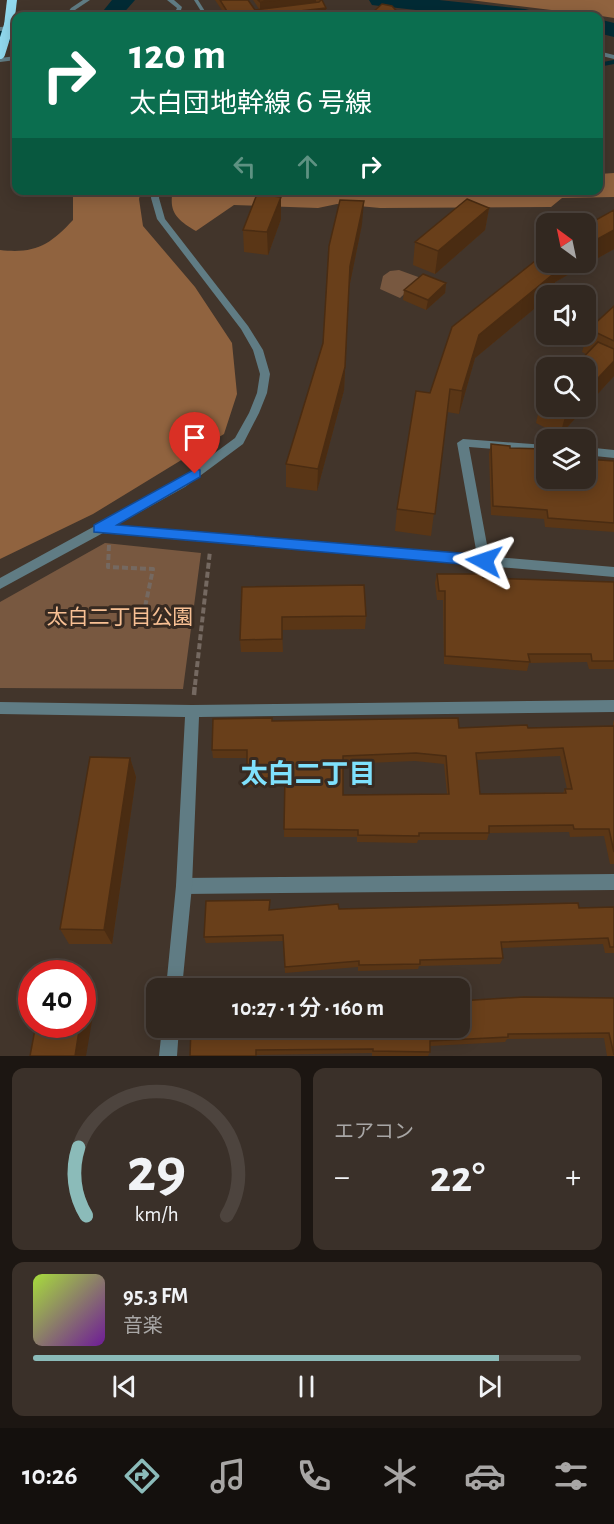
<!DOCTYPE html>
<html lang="ja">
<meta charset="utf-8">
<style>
body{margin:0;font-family:"Alegreya Sans","Noto Sans JP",sans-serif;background:#3a3029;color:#f1f3f6;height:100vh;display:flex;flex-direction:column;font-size:22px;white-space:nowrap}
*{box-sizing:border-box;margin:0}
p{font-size:20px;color:#a8a6a5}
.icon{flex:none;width:33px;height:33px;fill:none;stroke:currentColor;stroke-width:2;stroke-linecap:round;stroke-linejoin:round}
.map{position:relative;height:1056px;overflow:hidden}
.panel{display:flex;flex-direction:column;gap:12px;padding:12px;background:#1c1612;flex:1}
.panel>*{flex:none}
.guide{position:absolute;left:12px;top:12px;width:591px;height:183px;border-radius:12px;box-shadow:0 3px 15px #0003,0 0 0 2px #4d443e;background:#0b6e4f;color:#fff;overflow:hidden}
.needle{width:39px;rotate:327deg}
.tools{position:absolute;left:536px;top:213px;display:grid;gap:12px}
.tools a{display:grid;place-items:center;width:60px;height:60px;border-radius:12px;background:#322820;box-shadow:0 3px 15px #0003,0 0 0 2px #4d443e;font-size:30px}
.speed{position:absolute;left:18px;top:960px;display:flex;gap:12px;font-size:30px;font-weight:700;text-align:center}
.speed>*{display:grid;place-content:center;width:78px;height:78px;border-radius:50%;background:#322820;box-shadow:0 3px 15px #0003,0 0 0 2px #4d443e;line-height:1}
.speed .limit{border:9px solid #d22;background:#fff;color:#111}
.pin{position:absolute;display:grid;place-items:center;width:51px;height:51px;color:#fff;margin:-62px -26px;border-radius:50% 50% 50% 0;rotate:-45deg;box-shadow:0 0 6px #0007}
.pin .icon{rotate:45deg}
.me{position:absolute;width:66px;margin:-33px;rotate:275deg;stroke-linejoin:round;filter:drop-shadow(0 0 4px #0008)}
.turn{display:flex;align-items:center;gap:21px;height:126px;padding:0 18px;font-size:27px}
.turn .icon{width:78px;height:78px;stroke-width:2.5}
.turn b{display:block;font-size:42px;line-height:51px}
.lanes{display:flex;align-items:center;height:57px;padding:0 18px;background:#0003;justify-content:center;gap:30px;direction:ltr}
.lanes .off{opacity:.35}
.big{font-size:45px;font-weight:600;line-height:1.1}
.panel .card{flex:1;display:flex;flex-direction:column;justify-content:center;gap:9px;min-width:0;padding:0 21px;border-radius:12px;background:#3a3029}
.panel .dial{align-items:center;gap:0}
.dial svg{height:156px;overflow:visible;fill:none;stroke:#4d443e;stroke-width:7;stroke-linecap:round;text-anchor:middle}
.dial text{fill:#f1f3f6;stroke:none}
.song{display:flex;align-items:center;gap:18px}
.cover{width:72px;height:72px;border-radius:9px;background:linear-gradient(135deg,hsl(80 70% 55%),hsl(280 70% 35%))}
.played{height:6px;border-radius:3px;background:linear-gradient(90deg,#8bbbb9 85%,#4d443e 85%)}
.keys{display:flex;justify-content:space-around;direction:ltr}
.heat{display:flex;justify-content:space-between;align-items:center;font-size:33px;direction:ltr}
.panel .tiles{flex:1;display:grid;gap:12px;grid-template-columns:1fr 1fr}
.card:last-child{grid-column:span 2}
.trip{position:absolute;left:146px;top:978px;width:324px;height:60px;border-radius:12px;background:#322820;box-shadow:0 3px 15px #0003,0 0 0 2px #4d443e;font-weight:600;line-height:60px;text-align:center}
.menu{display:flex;height:96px;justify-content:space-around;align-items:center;background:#14100d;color:#a8a6a5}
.menu .icon{width:42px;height:42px}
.menu .active{color:#8bbbb9}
.menu b{font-size:27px;color:#f1f3f6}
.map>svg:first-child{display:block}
.green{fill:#785840}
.forest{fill:#90633f}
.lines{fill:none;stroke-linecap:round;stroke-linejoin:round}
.stream{stroke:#022b35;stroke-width:4}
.river{fill:#022b35;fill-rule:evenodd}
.path-far1{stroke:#756961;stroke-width:4;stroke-dasharray:6 3;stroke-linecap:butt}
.path{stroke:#756961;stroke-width:4.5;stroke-dasharray:8 4;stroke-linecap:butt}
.service{fill:#607c84;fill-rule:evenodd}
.minor{fill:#607c84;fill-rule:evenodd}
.tertiary{fill:#607c84;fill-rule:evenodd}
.motorway{fill:#91d9ee;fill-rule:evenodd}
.motorway-bridge{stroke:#91d9ee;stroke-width:10}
.wall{fill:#5a3616;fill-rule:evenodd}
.shaded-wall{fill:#4a2c12}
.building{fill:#693f1a;stroke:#4a2c12;stroke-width:1.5;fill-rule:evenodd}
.route{fill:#1a73e8;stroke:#114b97;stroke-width:1.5}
.labels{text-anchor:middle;stroke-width:6;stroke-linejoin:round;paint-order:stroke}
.park-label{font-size:21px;fill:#f8c094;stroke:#372a21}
.near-neighbourhood-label{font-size:27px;font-weight:bold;fill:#7fe1fd;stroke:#372a21}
</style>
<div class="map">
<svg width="614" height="1056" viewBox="0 0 614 1056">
<rect width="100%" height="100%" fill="#42352b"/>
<!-- green -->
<path class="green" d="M399,270L421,278L400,298L380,289L383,276L390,271Z
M105,543L201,553L183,689L0,688V602Z"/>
<!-- forest -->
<path class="forest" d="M470,0H614V18L601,16Z
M614,173V197L562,198L551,207L380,208L337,204L318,208L234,205L196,231C178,220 168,213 173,190H598L599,174Z
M73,191H141L139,199L143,226L195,287L232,343L237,394L224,434L93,514L0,559V250C35,254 50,245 73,220Z"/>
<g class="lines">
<!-- stream -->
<path class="stream" d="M598,65L614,62"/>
<!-- river -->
<path class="river" d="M112,0H135L121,16H99Z
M369,0H439L525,9L533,11L536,16H470L380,6L372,5Z
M598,19L614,23V37L598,33Z
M16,27V41L0,43V29Z"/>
<!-- path-far1 -->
<path class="path-far1" d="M109,545L108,567L153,569L145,607
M195,685L210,551"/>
<!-- path -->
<path class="path" d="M194,695L195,683"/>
<!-- service -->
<path class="service" d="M194,0H198L208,16H204Z
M533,12L537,13L536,16H532Z
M14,74H16V78L14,77Z"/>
<!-- minor -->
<path class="minor" d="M83,0H90L75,10L71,16H65L71,8Z
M167,0H174L182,7L179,16H173L177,8Z
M16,26V30L0,31V27Z
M16,56V60L0,62V58Z
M463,439L546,445V453L469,447L490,561L488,564H480L478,561L457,443Z
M585,447L614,450V458L585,455Z
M614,874V890L184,894L178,892L176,886L178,880L184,878Z"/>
<!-- tertiary -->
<path class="tertiary" d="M598,51L614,55V59L598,55Z
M152,190H160L159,198L165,219L248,326L263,350L270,374L267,393L259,413L243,444L185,487L117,525L614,567V577L103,533L0,589V578L177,481L235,438L249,413L257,393L260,374L253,350L241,329L157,219L151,198Z
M614,700V712L199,717L192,886L182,988H166L176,886L185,717L0,714V702L192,705Z
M162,1028H179L177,1056H159Z"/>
<!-- motorway -->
<path class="motorway" d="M7,0H17L14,25L9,28L4,25Z"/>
<!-- motorway-bridge -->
<path class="motorway-bridge" d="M0,54L9,25"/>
</g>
<!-- wall -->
<path class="wall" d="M215,0H248L255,10L259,9L253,0H322L326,16H226Z
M281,197V219L268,255L244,252L243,230Z
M489,208L485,230L435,274L413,265L415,242Z
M614,210V249L555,282L552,294L550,296H546V299L475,358L459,414L447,412L431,536L395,531L397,509L430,393L534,261L536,251L546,246V262H585Z
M362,224L349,288L344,390L317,491L286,487V464Z
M446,283L445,293L426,310L403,300L404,290Z
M614,306V376L560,435L536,423L541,401L546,396V406H585L586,354L582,352L589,329Z
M491,444L510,448L546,478L614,461V532L545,527L544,519L491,515L489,454Z
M437,574L483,578L614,582V669H589L587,662L529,663L527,671L444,664L443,600H437L435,583Z
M242,587L366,616L365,629L282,630L283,652H241L240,640Z
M614,720V864H610L604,836L570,837L569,832L489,833L487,840H418L417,843L357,842V837H284L285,785L248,787L247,758H213L212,750L272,721L459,728H528L613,726V723ZM560,756L567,789H565L563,793L480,794L477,760ZM415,761L444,764L447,794L343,795V764Z
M130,758L136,777L112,944H69L60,929Z
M614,907V953H605L603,944L501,948L503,958L500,964L419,966L418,969L358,971V967L285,973L283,941L206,943L204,937L270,910Z
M614,998V1056H607L604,1038L507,1039L505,1042L430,1046V1052L428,1056H372V1053L256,1055V1056H190Z"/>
<!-- shaded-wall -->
<path class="shaded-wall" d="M279,0H316V4L260,11V2Z
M326,8V16H255Z
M281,197V219L268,255L267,232Z
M364,201L362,224L349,288L344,390L317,491L318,469L350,266Z
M489,208L485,230L435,274L438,251Z
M614,230V249L555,282L552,294L550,296H546V299L475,358L459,414L462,391L479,335L552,276L555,262H585V246Z
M446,283L445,293L426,310L428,300Z
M614,361V376L560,435L566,413L572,406H585V392Z
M130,758L136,777L112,944L104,930Z
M87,991L95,1003L86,1056H75L80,1024H82V1013Z"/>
<!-- building -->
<path class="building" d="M220,0H248L255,10L319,2L321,0H322L326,8L255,16H230Z
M258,0H279L260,2Z
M382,4L392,6L401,16H376L373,12Z
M257,194L281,197L267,232L243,230Z
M467,199L489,208L438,251L415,242Z
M340,200L364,201L350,266L345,367L318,469L286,464L323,343L329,246Z
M614,210V230L585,246V226Z
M546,246V257L536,251Z
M535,261L557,271L479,335L462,391L450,389L435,514L397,509L416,391L430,393L452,327Z
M423,274L446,283L428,300L404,290Z
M614,306V341L589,329Z
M598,342L614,349V361L585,392V368H573Z
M546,396V403L541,401Z
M553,406H572L566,413Z
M491,444L510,446V448L546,449V478H585V459L614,461V523L548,518L547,510L493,506Z
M437,574H483V578L614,582V661H592L591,654H528L530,662L445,656V591H439Z
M364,585L366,616L282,617V639L240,640L242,587Z
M272,718V721L458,718L459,728L527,725L528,728L614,726V852L609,829H574L573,825L489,826V833H419V836L358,835V830L284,829L285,777L247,779V750H212L213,719ZM563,748L572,789H565L566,793L480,794L476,753ZM416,753L446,756L449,794L343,795V756Z
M90,757L130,758L104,930L60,929Z
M270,900L269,910L338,904L339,909L578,903L579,908L614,907V947H610L608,938L501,942L503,958L420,960V964L359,965V961L285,967L283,935L204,937L206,901Z
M82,990L87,991L82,1013Z
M524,997L614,998V1055L609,1033L508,1034V1037L430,1041V1052L373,1051V1049L256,1050V1056H190L191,1028H459V1001Z
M36,1024H80L75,1056H30Z"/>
<!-- route -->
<path class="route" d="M195,469L200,470V477L117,525L484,555L491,561L484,566L94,532V525Z"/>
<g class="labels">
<!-- park labels -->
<g class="park-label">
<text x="120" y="624">太白二丁目公園</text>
</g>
<!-- near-neighbourhood labels -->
<g class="near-neighbourhood-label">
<text x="308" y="783">太白二丁目</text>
</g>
</g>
</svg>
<div class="tools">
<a><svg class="needle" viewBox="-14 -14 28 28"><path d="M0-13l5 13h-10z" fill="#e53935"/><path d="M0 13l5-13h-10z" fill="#a8a6a5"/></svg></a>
<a><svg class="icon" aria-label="sound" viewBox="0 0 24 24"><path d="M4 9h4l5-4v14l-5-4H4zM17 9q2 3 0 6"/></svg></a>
<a><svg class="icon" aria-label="search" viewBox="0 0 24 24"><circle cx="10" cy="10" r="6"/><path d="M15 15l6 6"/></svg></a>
<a><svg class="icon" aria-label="layers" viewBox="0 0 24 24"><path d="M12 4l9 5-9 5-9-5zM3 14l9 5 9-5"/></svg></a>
</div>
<div class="speed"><div class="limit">40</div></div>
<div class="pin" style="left:195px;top:474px;background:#d93025"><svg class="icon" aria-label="arrive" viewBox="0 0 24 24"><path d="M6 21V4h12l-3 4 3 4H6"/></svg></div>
<svg class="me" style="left:484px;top:561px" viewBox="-20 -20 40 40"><path d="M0-17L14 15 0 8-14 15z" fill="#1a73e8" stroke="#fff" stroke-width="4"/></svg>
<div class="trip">10:27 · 1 分 · 160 m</div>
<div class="guide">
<div class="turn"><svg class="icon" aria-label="right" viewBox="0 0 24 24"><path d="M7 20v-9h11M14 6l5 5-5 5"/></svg><div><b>120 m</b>太白団地幹線６号線</div></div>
<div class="lanes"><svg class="icon off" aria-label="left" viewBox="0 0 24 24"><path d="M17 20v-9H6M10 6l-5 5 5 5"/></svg><svg class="icon off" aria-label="ahead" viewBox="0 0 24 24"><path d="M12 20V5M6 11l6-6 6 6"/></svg><svg class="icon" aria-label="right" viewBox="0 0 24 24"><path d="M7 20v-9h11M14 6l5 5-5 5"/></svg></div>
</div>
</div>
<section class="panel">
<div class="tiles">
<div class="card dial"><svg viewBox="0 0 100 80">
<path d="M14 69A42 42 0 1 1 86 69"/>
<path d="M14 69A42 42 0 0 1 10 34" stroke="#8bbbb9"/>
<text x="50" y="56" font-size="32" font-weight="700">29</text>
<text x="50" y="72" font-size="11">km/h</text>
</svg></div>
<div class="card"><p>エアコン</p>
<div class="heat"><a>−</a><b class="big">22°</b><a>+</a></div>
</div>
<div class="card">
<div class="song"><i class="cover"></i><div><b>95.3 FM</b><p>音楽</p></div></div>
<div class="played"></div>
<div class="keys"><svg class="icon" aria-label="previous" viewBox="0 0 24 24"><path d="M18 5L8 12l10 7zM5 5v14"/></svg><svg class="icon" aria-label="pause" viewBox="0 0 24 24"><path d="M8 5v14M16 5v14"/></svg><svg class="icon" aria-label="next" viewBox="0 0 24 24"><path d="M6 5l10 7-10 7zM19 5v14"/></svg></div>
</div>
</div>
</section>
<nav class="menu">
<b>10:26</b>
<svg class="icon active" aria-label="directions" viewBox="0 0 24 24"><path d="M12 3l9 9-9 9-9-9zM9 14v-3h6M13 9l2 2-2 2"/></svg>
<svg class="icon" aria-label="music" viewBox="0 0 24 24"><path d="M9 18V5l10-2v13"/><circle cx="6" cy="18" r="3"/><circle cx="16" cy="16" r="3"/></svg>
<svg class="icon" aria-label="phone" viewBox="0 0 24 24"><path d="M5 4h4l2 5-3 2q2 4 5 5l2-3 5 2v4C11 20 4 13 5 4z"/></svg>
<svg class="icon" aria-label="climate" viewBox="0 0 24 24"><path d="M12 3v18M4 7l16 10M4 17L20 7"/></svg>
<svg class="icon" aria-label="car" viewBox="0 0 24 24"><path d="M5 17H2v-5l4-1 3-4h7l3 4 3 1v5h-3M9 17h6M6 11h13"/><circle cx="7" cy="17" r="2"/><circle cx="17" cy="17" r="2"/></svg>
<svg class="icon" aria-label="filters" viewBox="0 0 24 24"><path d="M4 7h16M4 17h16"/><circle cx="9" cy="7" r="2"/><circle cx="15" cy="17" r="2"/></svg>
</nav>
